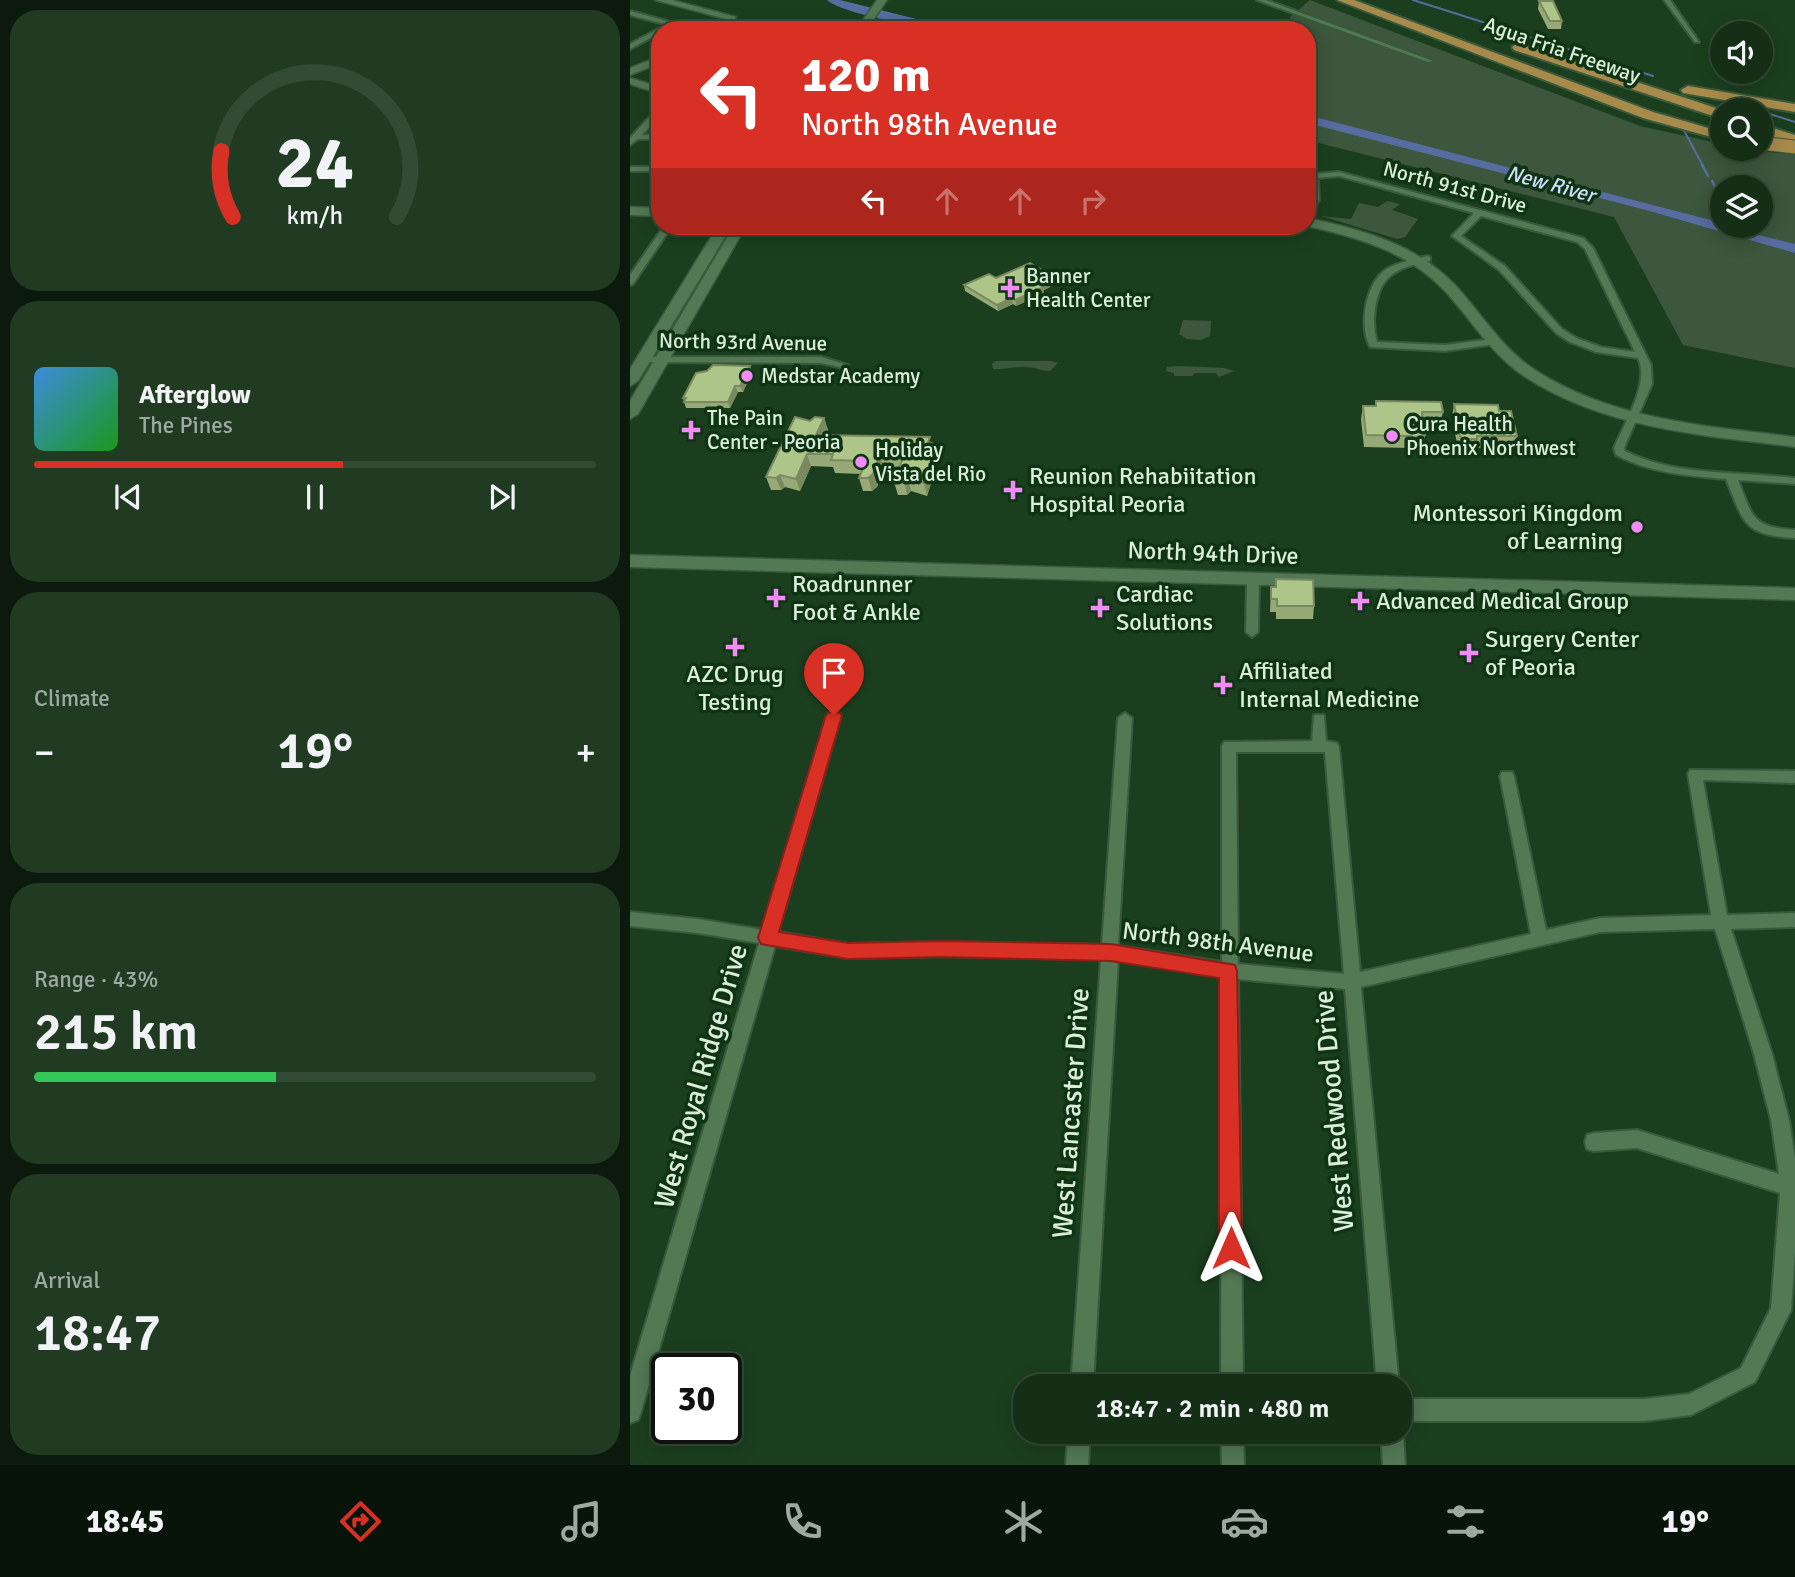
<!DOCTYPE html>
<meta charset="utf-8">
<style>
body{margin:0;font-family:Signika,sans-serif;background:#213b23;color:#f1f3f6;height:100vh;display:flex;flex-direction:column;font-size:26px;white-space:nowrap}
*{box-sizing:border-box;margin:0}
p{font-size:23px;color:#9da9a1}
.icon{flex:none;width:38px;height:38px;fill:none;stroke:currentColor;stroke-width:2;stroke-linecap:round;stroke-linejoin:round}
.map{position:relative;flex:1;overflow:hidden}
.details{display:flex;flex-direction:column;gap:10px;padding:10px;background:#0b1a0c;width:630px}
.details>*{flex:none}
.top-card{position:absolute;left:21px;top:21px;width:665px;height:214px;border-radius:28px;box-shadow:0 4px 18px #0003,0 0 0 2px #334a35;background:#d93025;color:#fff;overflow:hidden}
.tools{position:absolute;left:1080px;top:21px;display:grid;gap:14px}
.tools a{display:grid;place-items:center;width:63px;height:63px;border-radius:50%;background:#142f16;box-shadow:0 4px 18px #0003,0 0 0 2px #334a35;font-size:35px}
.speed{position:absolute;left:21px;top:1353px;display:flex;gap:14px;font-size:35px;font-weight:700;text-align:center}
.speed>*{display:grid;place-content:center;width:91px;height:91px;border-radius:50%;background:#142f16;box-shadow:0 4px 18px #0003,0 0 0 2px #334a35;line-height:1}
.speed .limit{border:4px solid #111;border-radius:10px;background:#fff;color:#111}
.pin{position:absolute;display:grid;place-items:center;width:60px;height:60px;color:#fff;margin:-72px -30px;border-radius:50% 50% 50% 0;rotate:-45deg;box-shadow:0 0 7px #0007}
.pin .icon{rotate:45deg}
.me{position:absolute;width:77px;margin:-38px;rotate:0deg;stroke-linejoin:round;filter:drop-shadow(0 0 5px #0008)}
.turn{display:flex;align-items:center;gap:24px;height:147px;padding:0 35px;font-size:32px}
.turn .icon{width:91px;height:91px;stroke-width:2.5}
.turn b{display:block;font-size:49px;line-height:60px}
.lanes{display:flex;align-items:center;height:66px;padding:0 35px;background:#0003;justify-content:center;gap:35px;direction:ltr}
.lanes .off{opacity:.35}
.big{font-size:52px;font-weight:600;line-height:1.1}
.details .tile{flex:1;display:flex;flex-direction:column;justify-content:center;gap:10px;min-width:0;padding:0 24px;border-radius:28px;background:#213b23}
.details .dial{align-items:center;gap:0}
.dial svg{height:182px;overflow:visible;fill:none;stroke:#334a35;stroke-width:7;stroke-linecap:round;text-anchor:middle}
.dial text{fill:#f1f3f6;stroke:none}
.song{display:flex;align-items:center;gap:21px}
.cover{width:84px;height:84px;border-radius:10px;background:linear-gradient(135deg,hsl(210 70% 55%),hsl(120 70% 35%))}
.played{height:7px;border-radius:4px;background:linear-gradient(90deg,#d93025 55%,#334a35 55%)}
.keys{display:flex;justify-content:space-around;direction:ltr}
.heat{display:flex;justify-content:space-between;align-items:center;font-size:38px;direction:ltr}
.charge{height:10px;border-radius:5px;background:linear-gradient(90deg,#34c759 43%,#334a35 0)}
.trip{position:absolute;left:383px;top:1374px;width:399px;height:70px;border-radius:28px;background:#142f16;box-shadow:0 4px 18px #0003,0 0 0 2px #334a35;font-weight:600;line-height:70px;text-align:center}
.tab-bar{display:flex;height:112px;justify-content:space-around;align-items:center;background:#081309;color:#9da9a1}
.tab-bar .icon{width:49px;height:49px}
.tab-bar .on{color:#d93025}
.tab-bar b{font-size:32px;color:#f1f3f6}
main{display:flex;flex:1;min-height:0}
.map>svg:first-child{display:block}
.green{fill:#3c573d;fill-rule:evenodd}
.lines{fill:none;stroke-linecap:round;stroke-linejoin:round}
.stream-far1{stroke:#576da1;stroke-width:2}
.stream{stroke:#576da1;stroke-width:2.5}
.river{fill:#576da1;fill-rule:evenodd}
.street-casing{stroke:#39593c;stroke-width:4}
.secondary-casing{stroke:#39593c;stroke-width:3}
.highway-casing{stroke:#39593c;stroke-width:4}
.street{fill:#527854;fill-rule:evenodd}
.secondary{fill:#527854;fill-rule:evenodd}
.highway{fill:#a88b4a;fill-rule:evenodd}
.highway-bridge-casing{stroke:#39593c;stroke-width:15;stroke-linecap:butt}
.highway-bridge{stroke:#a88b4a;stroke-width:13}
.wall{fill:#96a976}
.shaded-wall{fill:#7a8a60}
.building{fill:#aec589;stroke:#7a8a60;stroke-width:2}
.route{fill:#d93025;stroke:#8d1f18;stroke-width:2}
.poi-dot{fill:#f18bf5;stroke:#0f3414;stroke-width:2.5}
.labels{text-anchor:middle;stroke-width:7;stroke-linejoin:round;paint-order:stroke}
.far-street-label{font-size:21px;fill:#daeeda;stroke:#0f3414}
.far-water-label{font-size:21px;font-style:italic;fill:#cfdefd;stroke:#0f3414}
.far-poi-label{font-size:21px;fill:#daeeda;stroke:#0f3414;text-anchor:start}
.poi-label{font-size:24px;fill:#daeeda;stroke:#0f3414;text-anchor:start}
.street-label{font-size:24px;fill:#daeeda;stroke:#0f3414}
.near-street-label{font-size:28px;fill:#daeeda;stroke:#0f3414}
</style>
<main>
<section class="details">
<div class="tile dial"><svg viewBox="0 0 100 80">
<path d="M14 69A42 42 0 1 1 86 69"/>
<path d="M14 69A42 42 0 0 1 9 40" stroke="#d93025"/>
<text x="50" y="56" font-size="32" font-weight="700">24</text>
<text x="50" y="72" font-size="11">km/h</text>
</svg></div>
<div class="tile">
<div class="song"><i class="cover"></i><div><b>Afterglow</b><p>The Pines</p></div></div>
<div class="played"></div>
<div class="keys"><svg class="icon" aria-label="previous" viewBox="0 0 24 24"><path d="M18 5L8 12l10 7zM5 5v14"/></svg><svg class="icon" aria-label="pause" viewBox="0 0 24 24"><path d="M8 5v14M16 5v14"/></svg><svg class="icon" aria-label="next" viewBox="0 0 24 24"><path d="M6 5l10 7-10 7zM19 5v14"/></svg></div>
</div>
<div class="tile"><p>Climate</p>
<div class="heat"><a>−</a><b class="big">19°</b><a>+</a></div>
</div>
<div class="tile"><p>Range · 43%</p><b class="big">215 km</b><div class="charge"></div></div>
<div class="tile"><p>Arrival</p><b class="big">18:47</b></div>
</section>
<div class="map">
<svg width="1165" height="1465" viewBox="0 0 1165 1465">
<rect width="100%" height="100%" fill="#1b3f1e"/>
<!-- green -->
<path class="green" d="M680,0L1010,126L1092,144V149L1165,154V368L1053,345L984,217L677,140V30H661L660,17ZM1092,187H1130V226H1092Z
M757,201L770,204L762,210L788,219L775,237L767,239L691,216L721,219L729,203L748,207Z
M553,320L581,321L580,336L571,340L557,339L549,334Z
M366,361H421L428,363L420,371C412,371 408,368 398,367C385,366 376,370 363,369L362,364Z
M550,366L594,368L604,371L589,377L586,373H565L562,376H544V373L536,371L537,367Z"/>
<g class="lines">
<!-- stream-far1 -->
<path class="stream-far1" d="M783,0L1023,76
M1140,114L1165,122
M1051,125L1073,166"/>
<!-- stream -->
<path class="stream" d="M1072,165L1078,176
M1082,181L1092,200
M1107,226L1110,232"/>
<!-- river -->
<path class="river" d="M197,0H210L331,30C305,30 216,16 197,0Z
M677,115L1092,223V226L1165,244V253L1016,210L677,123Z"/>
<defs>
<path id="street" d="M627,0H636L803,61L798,62Z
M1034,0H1040L1069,42H1065Z
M0,11L44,23L45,24L42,26L0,15Z
M30,28L33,30H30V33L0,49V44Z
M27,109H30V116L12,135H30V139H8L0,145V138Z
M0,167H30V171H0Z
M709,172L953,238L963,248L1021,365L1022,384L994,448L995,451C1047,477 1109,471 1165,478V484L1108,480C1123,517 1121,527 1165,530V538C1113,535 1114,523 1096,479C1058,476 1021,473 986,455L984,448C994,423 1020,384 1008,358L966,352L940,342L926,333L869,270L822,236L844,213L709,176L688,178L689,200L680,215H677C677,208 680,204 681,198C682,189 677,183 682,174ZM851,216L947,242L955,249L1005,352L971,347L946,338L932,329L875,266L831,236Z
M34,226H42L3,284L0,285V275Z
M797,256L800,257V261C788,264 773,266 763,274C744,286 741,323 747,342L815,345L862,339L865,340V344L815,351L740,347C729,326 735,285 755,270C767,262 784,260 797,256Z
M13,357H191L218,365L213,368L191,363L9,362V358Z
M623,575L629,579L628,632L622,637L616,632L617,579Z
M204,710L211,715L148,932L218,944L312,942L472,945L488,718L495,713L502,718L488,946L592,962V746L594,742L682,741L684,715H694L696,741L707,743L709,747L730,972L901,934L870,776L872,772H882L884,776L916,930L970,918L1081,915L1058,774L1060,770L1165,771V783L1073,780L1097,915L1165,913V927L1101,929L1142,1054L1159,1120L1165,1158V1252L1161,1310L1125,1382L1061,1415L1014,1421H770V1399H1014L1059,1394L1111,1368L1141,1308L1150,1193L1007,1148L964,1151L957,1149L955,1142L957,1135L964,1133L1007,1130L1149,1174L1141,1120L1124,1054L1085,929L970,932L731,987L769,1386H747L715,989L608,979L613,1386H591L592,977L488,960L463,1386H441L471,959L312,956L218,958L145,946L11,1412L8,1420L0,1423V1376L129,943L68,933L0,926V912L68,919L133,930L197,715ZM606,752H695L714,974L608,964Z
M770,1425L773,1432L775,1465H753L751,1432H770Z
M438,1432H460L458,1465H436Z
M591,1432H613L614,1465H592Z"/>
<path id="secondary" d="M25,0H42L106,17L102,24L88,30H74L96,19Z
M247,0H257L236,30H226Z
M30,56V63L0,75V68Z
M0,78L30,87V94L0,84Z
M0,207L30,208V216L0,215Z
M677,218C730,229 786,244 825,285C852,314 871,348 905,370C982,420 1076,426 1165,437V447C1073,435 974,429 894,376C861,354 841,319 814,290C778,252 727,237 677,226Z
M104,226H116L8,414L0,419V401Z
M88,233L95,237L8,381L0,386V369L81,237Z
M0,555L1165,588V600L0,567Z"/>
<path id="highway" d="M707,0H724L1023,112L1092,132V140L1013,118Z
M888,43L1092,110V119L884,50L882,47Z
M1058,86L1165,104V112L1053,93L1051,90Z
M1130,124L1165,135V144L1130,133Z"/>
</defs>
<!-- street casing -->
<use href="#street" class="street-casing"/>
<!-- secondary casing -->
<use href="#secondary" class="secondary-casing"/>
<!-- highway casing -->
<use href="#highway" class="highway-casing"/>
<!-- street -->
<use href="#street" class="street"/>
<!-- secondary -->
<use href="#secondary" class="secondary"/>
<!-- highway -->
<use href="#highway" class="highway"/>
<defs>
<path id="highway-bridge" d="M1130,143L1165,147"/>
</defs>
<!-- highway-bridge casing -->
<use href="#highway-bridge" class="highway-bridge-casing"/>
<!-- highway-bridge -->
<use href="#highway-bridge" class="highway-bridge"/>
</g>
<!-- wall -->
<path class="wall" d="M909,1L932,21L931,29H918L908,9Z
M366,278H426V284L414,290V293L386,306L383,304L368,311L335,291L334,285Z
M122,372L113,392H108L100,408H56L53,398Z
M746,401L813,412L810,425H794L795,435L793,448L780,450V448L734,447L731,419L733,406H745Z
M824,404L869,411L887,436L884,449L845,448V452H831L828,449L822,417Z
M194,418L198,430L196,435L301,443L307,445L309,458L297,496L281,491L277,495H268L264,482L269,468H254L247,487L242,491H233L229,478L231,474L205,473L203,467L181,466L170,491L155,487L151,490H141L136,477L180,421Z
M641,587L684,606L683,619H646V612H640Z"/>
<!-- shaded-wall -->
<path class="shaded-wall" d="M426,278V284L414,290V293L386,306L385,300L412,284Z
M382,298L383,304L368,311L367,305Z
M120,366L122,372L113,392L110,386Z
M105,386L108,392L100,408L98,402Z
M194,418L198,430L190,447L186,435Z
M795,435L793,448L780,450L782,438Z
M307,445L309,458L297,496L294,483Z
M177,454L181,466L170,491L166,479Z
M250,455L254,468L247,487L242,491L238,478Z
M150,475L155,487L151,490L146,478Z
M278,478L281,491L277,495L274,482Z"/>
<!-- building -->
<path class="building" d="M909,1H923L932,21H920Z
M400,263L426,278L412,284L414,287L385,300L382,298L367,305L334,285L359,274L366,278Z
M83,365L120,366L110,386H105L98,402H54L56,398H53L66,373L77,371Z
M746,401L811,402L813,412H792L795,435L782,438V436L736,435L733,406H746Z
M824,404L868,405L869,411H881L887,436H847V439H833L830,436Z
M165,417L180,421L185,417L194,418L186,435L300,437L298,442L307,445L294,483L278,478L274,482H264L274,455H250L243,474L238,478H229L236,461L201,460L203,454H177L166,479L150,475L146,478L136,477Z
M646,579L683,580L684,606H647V599H641V587H646Z"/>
<!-- route -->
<path class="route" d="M204,709L212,715L149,932L218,943L312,941L481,944L605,965L607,971L612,1248L608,1255L601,1259L593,1255L589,1248V978L481,961L312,957L218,959L131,944L128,938L196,715Z"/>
<!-- markers -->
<g class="poi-dot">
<path d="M376.5 277.5h7v7h7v7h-7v7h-7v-7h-7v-7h7z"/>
<circle cx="117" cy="376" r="7"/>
<path d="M57.5 419.5h7v7h7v7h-7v7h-7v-7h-7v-7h7z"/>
<circle cx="762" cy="436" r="7"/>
<circle cx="231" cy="462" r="7"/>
<path d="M379.5 479.5h7v7h7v7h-7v7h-7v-7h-7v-7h7z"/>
<circle cx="1007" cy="527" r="7"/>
<path d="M142.5 587.5h7v7h7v7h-7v7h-7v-7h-7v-7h7z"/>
<path d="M726.5 590.5h7v7h7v7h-7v7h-7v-7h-7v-7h7z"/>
<path d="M466.5 597.5h7v7h7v7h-7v7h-7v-7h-7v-7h7z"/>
<path d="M101.5 636.5h7v7h7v7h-7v7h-7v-7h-7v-7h7z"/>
<path d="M835.5 642.5h7v7h7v7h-7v7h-7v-7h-7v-7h7z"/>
<path d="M589.5 674.5h7v7h7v7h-7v7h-7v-7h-7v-7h7z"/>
</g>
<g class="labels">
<!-- far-street labels -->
<g class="far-street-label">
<text transform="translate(932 50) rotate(19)" y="7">Agua Fria Freeway</text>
<text transform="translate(825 187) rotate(15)" y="7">North 91st Drive</text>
<text transform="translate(113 342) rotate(1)" y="7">North 93rd Avenue</text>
</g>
<!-- far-water labels -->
<g class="far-water-label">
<text transform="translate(921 184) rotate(15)" y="7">New River</text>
</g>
<!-- far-poi labels -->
<g class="far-poi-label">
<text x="396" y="283">Banner<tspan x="396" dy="24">Health Center</tspan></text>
<text x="131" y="383">Medstar Academy</text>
<text x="77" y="425">The Pain<tspan x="77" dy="24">Center - Peoria</tspan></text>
<text x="776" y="431">Cura Health<tspan x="776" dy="24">Phoenix Northwest</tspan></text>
<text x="245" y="457">Holiday<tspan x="245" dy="24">Vista del Rio</tspan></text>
</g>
<!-- poi labels -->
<g class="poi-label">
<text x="399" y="484">Reunion Rehabiitation<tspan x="399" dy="28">Hospital Peoria</tspan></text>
<text x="993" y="521" text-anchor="end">Montessori Kingdom<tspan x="993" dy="28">of Learning</tspan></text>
<text x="162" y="592">Roadrunner<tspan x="162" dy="28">Foot &amp; Ankle</tspan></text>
<text x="486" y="602">Cardiac<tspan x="486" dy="28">Solutions</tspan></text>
<text x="746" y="609">Advanced Medical Group</text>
<text x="855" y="647">Surgery Center<tspan x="855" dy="28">of Peoria</tspan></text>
<text x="609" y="679">Affiliated<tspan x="609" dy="28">Internal Medicine</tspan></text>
<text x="105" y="682" text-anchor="middle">AZC Drug<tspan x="105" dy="28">Testing</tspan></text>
</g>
<!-- street labels -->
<g class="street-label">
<text transform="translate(583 553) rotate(2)" y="8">North 94th Drive</text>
<text transform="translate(588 942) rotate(7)" y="8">North 98th Avenue</text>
</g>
<!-- near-street labels -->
<g class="near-street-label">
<text transform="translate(70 1076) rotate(-74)" y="10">West Royal Ridge Drive</text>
<text transform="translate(703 1111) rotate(-95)" y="10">West Redwood Drive</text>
<text transform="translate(440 1113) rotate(-86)" y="10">West Lancaster Drive</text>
</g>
</g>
</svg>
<div class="tools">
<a><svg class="icon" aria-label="sound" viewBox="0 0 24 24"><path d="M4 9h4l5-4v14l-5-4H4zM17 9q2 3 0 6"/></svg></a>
<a><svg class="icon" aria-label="search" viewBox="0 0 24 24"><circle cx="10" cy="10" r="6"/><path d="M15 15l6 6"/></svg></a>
<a><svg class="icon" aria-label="layers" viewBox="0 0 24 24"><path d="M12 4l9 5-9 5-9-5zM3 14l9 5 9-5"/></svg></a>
</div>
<div class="speed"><div class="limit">30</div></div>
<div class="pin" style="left:204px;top:715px;background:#d93025"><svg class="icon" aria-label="arrive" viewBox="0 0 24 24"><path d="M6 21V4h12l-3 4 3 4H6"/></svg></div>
<svg class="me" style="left:601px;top:1248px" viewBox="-20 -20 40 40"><path d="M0-17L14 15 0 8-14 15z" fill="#d93025" stroke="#fff" stroke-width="4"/></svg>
<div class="trip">18:47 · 2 min · 480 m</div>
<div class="top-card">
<div class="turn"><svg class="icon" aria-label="left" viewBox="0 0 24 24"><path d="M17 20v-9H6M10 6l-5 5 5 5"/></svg><div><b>120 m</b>North 98th Avenue</div></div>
<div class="lanes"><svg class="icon" aria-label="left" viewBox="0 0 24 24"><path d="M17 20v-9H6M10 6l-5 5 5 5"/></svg><svg class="icon off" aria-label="ahead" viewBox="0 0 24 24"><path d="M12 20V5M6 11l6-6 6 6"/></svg><svg class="icon off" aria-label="ahead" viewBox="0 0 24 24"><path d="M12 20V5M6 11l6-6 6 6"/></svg><svg class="icon off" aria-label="right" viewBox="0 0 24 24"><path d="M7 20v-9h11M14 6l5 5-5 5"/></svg></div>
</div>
</div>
</main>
<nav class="tab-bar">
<b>18:45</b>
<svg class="icon on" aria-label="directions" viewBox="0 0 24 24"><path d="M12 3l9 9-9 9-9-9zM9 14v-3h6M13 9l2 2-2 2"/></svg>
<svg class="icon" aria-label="music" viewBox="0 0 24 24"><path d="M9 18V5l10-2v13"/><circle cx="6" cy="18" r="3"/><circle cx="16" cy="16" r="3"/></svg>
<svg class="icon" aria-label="phone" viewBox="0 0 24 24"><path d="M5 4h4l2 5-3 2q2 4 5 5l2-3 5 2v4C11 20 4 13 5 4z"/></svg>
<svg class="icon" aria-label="climate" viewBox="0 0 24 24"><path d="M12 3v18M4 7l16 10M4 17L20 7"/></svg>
<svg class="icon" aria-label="car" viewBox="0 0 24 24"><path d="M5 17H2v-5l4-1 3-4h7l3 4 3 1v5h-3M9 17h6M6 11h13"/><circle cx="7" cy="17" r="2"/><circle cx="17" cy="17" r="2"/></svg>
<svg class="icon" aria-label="filters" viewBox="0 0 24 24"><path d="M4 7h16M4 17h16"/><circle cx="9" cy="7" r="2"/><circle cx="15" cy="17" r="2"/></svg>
<b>19°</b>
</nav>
